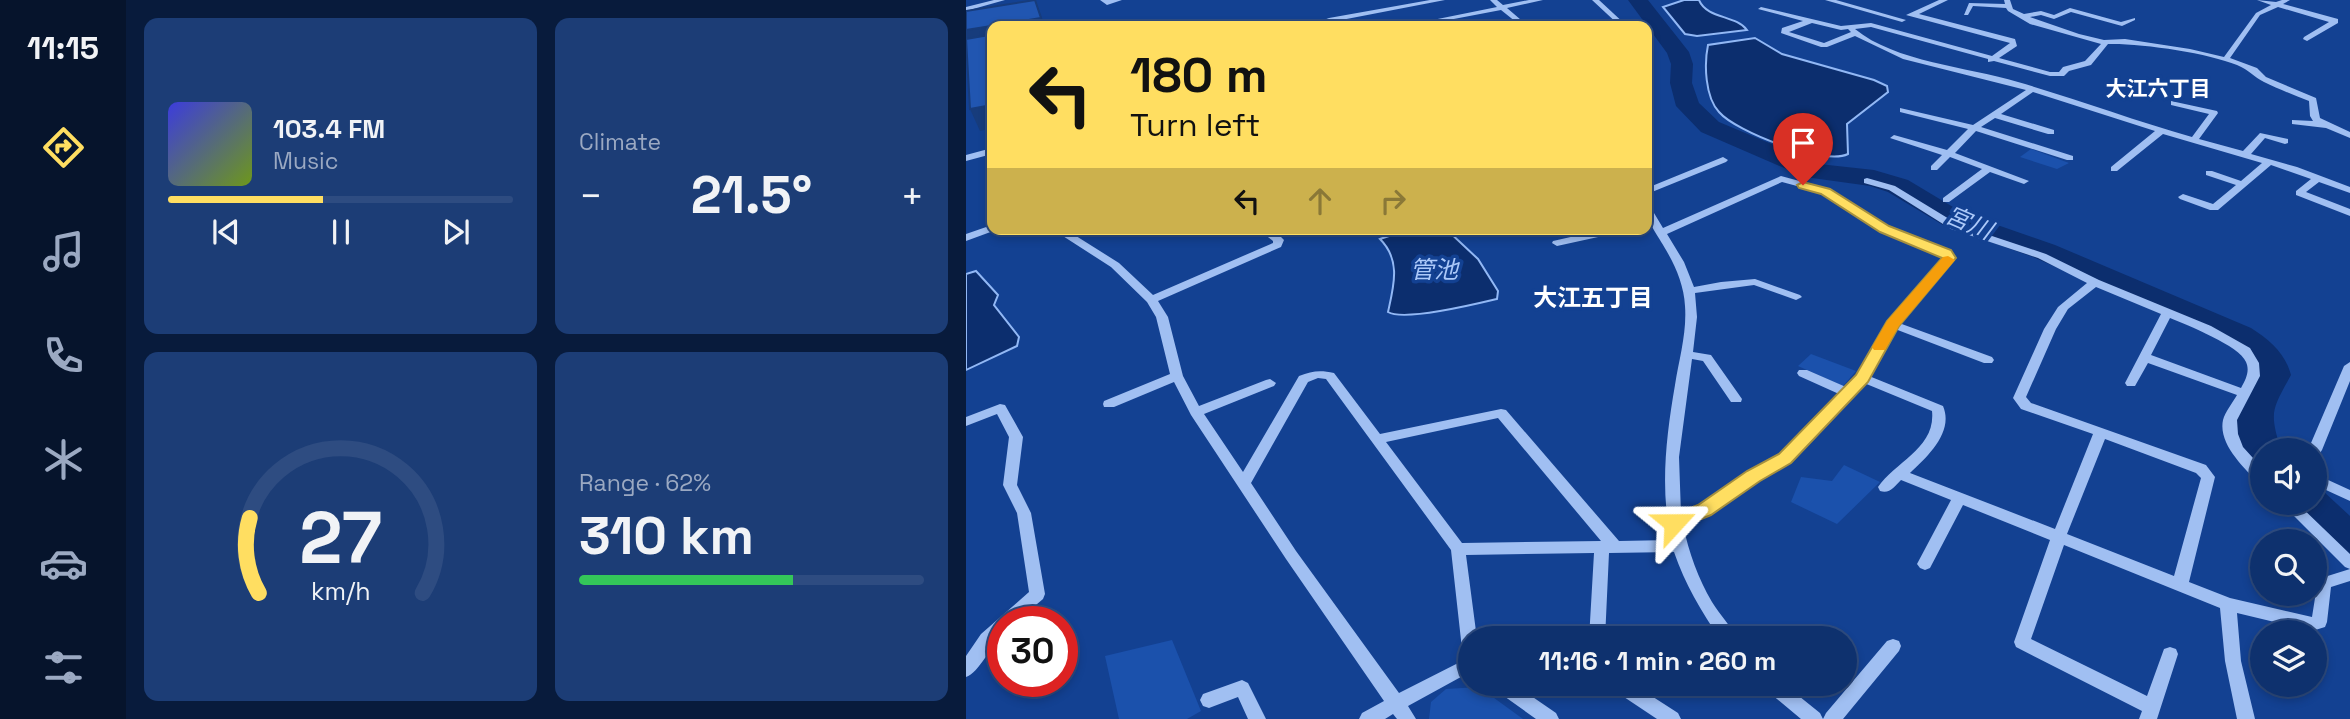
<!DOCTYPE html>
<meta charset="utf-8">
<style>
body{margin:0;font-family:"Space Grotesk","Noto Sans JP",sans-serif;background:#1c3d76;color:#f1f3f6;height:100vh;display:flex;flex-direction:column;font-size:26px;white-space:nowrap}
*{box-sizing:border-box;margin:0}
p{font-size:23px;color:#9ba9c2}
.icon{flex:none;width:38px;height:38px;fill:none;stroke:currentColor;stroke-width:2;stroke-linecap:round;stroke-linejoin:round}
.map{position:relative;flex:1;overflow:hidden}
.panel{display:flex;flex-direction:column;gap:18px;padding:18px;background:#081b3c;width:840px}
.panel>*{flex:none}
.banner{position:absolute;left:21px;top:21px;width:665px;height:214px;border-radius:14px;box-shadow:0 4px 10px #0003,0 0 0 2px #2e4c81;background:#ffde61;color:#111;overflow:hidden}
.controls{position:absolute;left:1284px;top:438px;display:grid;gap:14px}
.controls a{display:grid;place-items:center;width:77px;height:77px;border-radius:50%;background:#0e316e;box-shadow:0 4px 10px #0003,0 0 0 2px #2e4c81;font-size:35px}
.speed{position:absolute;left:21px;top:606px;display:flex;gap:14px;font-size:35px;font-weight:700;text-align:center}
.speed>*{display:grid;place-content:center;width:91px;height:91px;border-radius:50%;background:#0e316e;box-shadow:0 4px 10px #0003,0 0 0 2px #2e4c81;line-height:1}
.speed .limit{border:10px solid #d22;background:#fff;color:#111}
.pin{position:absolute;display:grid;place-items:center;width:60px;height:60px;color:#fff;margin:-72px -30px;border-radius:50% 50% 50% 0;rotate:-45deg;box-shadow:0 0 7px #0007}
.pin .icon{rotate:45deg}
.me{position:absolute;width:77px;margin:-38px;rotate:66deg;stroke-linejoin:round;filter:drop-shadow(0 0 5px #0008)}
.turn{display:flex;align-items:center;gap:24px;height:147px;padding:0 28px;font-size:32px}
.turn .icon{width:91px;height:91px;stroke-width:2.5}
.turn b{display:block;font-size:49px;line-height:60px}
.lanes{display:flex;align-items:center;height:66px;padding:0 28px;background:#0003;justify-content:center;gap:35px;direction:ltr}
.lanes .off{opacity:.35}
.big{font-size:52px;font-weight:600;line-height:1.1}
.panel .widget{flex:1;display:flex;flex-direction:column;justify-content:center;gap:10px;min-width:0;padding:0 24px;border-radius:14px;background:#1c3d76}
.panel .dial{align-items:center;gap:0}
.dial svg{height:182px;overflow:visible;fill:none;stroke:#2e4c81;stroke-width:7;stroke-linecap:round;text-anchor:middle}
.dial text{fill:#f1f3f6;stroke:none}
.song{display:flex;align-items:center;gap:21px}
.cover{width:84px;height:84px;border-radius:10px;background:linear-gradient(135deg,hsl(240 70% 55%),hsl(80 70% 35%))}
.played{height:7px;border-radius:4px;background:linear-gradient(90deg,#ffde61 45%,#2e4c81 45%)}
.keys{display:flex;justify-content:space-around;direction:ltr}
.heat{display:flex;justify-content:space-between;align-items:center;font-size:38px;direction:ltr}
.charge{height:10px;border-radius:5px;background:linear-gradient(90deg,#34c759 62%,#2e4c81 0)}
.panel .tiles{flex:1;display:grid;gap:18px;grid-template-columns:repeat(2,1fr)}
.trip{position:absolute;left:492px;top:626px;width:399px;height:70px;border-radius:35px;background:#0e316e;box-shadow:0 4px 10px #0003,0 0 0 2px #2e4c81;font-weight:600;line-height:70px;text-align:center}
main{display:flex;flex:1;min-height:0}
.tabs{display:flex;flex-direction:column;width:126px;justify-content:space-around;align-items:center;background:#06142c;color:#9ba9c2}
.tabs .icon{width:49px;height:49px}
.tabs .on{color:#ffde61}
.tabs b{font-size:32px;color:#f1f3f6}
.map>svg:first-child{display:block}
.green{fill:#1b51ac}
.water{fill:#0c2e6e;stroke:#92b8f5;stroke-width:2}
.lines{fill:none;stroke-linecap:round;stroke-linejoin:round}
.river{fill:#0c2e6e;fill-rule:evenodd}
.minor{fill:#a0bff2;fill-rule:evenodd}
.shaded-wall{fill:#173c7c}
.building{fill:#2156b1;stroke:#173c7c;stroke-width:2}
.route{fill:#ffde61;stroke:#a6903f;stroke-width:2}
.slow{fill:#f59e0b}
.labels{text-anchor:middle;stroke-width:7;stroke-linejoin:round;paint-order:stroke}
.far-neighbourhood-label{font-size:21px;font-weight:bold;fill:#fff;stroke:#134192}
.water-label{font-size:24px;font-style:italic;fill:#acc9f9;stroke:#134192}
.neighbourhood-label{font-size:24px;font-weight:bold;fill:#fff;stroke:#134192}
</style>
<main>
<nav class="tabs">
<b>11:15</b>
<svg class="icon on" aria-label="directions" viewBox="0 0 24 24"><path d="M12 3l9 9-9 9-9-9zM9 14v-3h6M13 9l2 2-2 2"/></svg>
<svg class="icon" aria-label="music" viewBox="0 0 24 24"><path d="M9 18V5l10-2v13"/><circle cx="6" cy="18" r="3"/><circle cx="16" cy="16" r="3"/></svg>
<svg class="icon" aria-label="phone" viewBox="0 0 24 24"><path d="M5 4h4l2 5-3 2q2 4 5 5l2-3 5 2v4C11 20 4 13 5 4z"/></svg>
<svg class="icon" aria-label="climate" viewBox="0 0 24 24"><path d="M12 3v18M4 7l16 10M4 17L20 7"/></svg>
<svg class="icon" aria-label="car" viewBox="0 0 24 24"><path d="M5 17H2v-5l4-1 3-4h7l3 4 3 1v5h-3M9 17h6M6 11h13"/><circle cx="7" cy="17" r="2"/><circle cx="17" cy="17" r="2"/></svg>
<svg class="icon" aria-label="filters" viewBox="0 0 24 24"><path d="M4 7h16M4 17h16"/><circle cx="9" cy="7" r="2"/><circle cx="15" cy="17" r="2"/></svg>
</nav>
<section class="panel">
<div class="tiles">
<div class="widget">
<div class="song"><i class="cover"></i><div><b>103.4 FM</b><p>Music</p></div></div>
<div class="played"></div>
<div class="keys"><svg class="icon" aria-label="previous" viewBox="0 0 24 24"><path d="M18 5L8 12l10 7zM5 5v14"/></svg><svg class="icon" aria-label="pause" viewBox="0 0 24 24"><path d="M8 5v14M16 5v14"/></svg><svg class="icon" aria-label="next" viewBox="0 0 24 24"><path d="M6 5l10 7-10 7zM19 5v14"/></svg></div>
</div>
<div class="widget"><p>Climate</p>
<div class="heat"><a>−</a><b class="big">21.5°</b><a>+</a></div>
</div>
<div class="widget dial"><svg viewBox="0 0 100 80">
<path d="M14 69A42 42 0 1 1 86 69"/>
<path d="M14 69A42 42 0 0 1 10 36" stroke="#ffde61"/>
<text x="50" y="56" font-size="32" font-weight="700">27</text>
<text x="50" y="72" font-size="11">km/h</text>
</svg></div>
<div class="widget"><p>Range · 62%</p><b class="big">310 km</b><div class="charge"></div></div>
</div>
</section>
<div class="map">
<svg width="1384" height="719" viewBox="0 0 1384 719">
<rect width="100%" height="100%" fill="#134192"/>
<!-- green -->
<path class="green" d="M1065,149L1103,163L1091,169L1054,157Z
M845,354L890,371L877,386L832,366Z
M878,465L914,482L871,524L825,502L835,477L866,481Z
M206,640L235,711L221,719H153L139,656Z
M513,687L557,719H463L465,702L480,689Z"/>
<!-- water -->
<path class="water" d="M718,0H733C741,19 770,15 781,30L731,36L719,34L697,7Z
M789,38L816,54L908,80L921,86L922,92L881,124L882,154C858,166 770,132 753,112C739,97 738,64 742,45Z
M444,229H480L512,259L532,291L531,299C510,304 438,322 422,312C428,285 435,260 414,239Z
M10,271L32,295L28,305L53,337L51,346L0,370V274Z"/>
<g class="lines">
<!-- river -->
<path class="river" d="M662,0H682L723,52L727,64L726,83L733,103L753,122L853,164L908,170L942,180L997,213L1089,245L1285,328C1304,340 1319,353 1325,375C1306,410 1303,411 1315,450H1297V467L1283,463C1261,425 1269,410 1289,375L1283,359L1261,342L1067,257L977,225L922,192L904,186L839,177L735,132L710,106L704,83L705,64L701,53Z
M1349,489L1357,491L1384,516V559C1360,551 1334,525 1322,502H1349Z"/>
<!-- minor -->
<path class="minor" d="M28,0H39L0,11V7Z
M134,0H156L141,5Z
M464,0H479L365,22L352,26H342L363,18Z
M524,0H531L537,5L563,0H577L541,8L562,26H555L535,10L451,26H437L531,7Z
M626,0H633L661,26H654Z
M859,0H870L940,20L936,22Z
M973,0H982L953,14L1049,39L1051,46L1033,58L1084,72H1093L1097,67L1119,61L1135,44L1064,24L1042,11L1040,8L1007,6L1002,15H998L1003,3L1039,4L1038,0H1044L1047,9L1058,14L1075,11L1088,15L1104,8L1155,22L1169,18V20L1156,26L1105,12L1088,19L1075,15L1064,17L1113,34L1138,40L1159,39L1224,49L1258,57L1290,13L1305,5L1291,0L1310,2L1316,0H1324L1317,4L1372,19V23L1341,41L1337,39L1338,37L1363,22L1312,7L1294,15L1264,58L1291,68L1300,77L1350,98L1354,118L1384,132V138L1360,128L1326,124V120L1347,121L1344,116L1343,101C1328,95 1312,89 1298,82C1288,77 1283,70 1271,65C1242,53 1174,43 1142,44L1125,65L1103,71L1098,76H1084L1028,61L1022,62V59L905,27L889,29C929,62 1002,67 1052,82C1110,99 1167,120 1226,137L1243,114L1205,105V101L1251,111L1252,113L1233,139L1277,151L1294,133L1322,139V143L1319,144L1299,138L1285,154L1331,167L1384,187V193L1353,182L1340,192L1384,209V216L1330,195V191L1345,179L1305,165L1252,210H1244L1214,199L1212,197L1217,194L1247,204L1270,185L1240,175V171H1246L1275,181L1296,163L1197,134L1151,171H1145V167L1189,131L1067,92L1035,114L1088,130V134H1082L1029,118L1015,127L1107,156V160H1101L1010,131L989,153L1063,181L1058,184L1024,172L983,202H977V198L1016,169L984,157L971,170H965V166L976,155L924,138L928,135L981,150L1002,129L934,112V108L1007,125L1060,90L937,59L889,36L861,47H855L815,33L816,28L837,21L792,9L795,7L875,26L905,23L1026,56L1044,43L940,15ZM846,23L875,30L882,29L885,32L858,43L823,32Z
M26,148V154L0,161V155Z
M757,157L762,160L760,162L681,194V188Z
M815,176L863,189L923,227L984,250L988,259L933,323L1026,357L1028,360L1026,363H1018L929,329L903,376L977,406C988,432 962,456 944,473L1089,529L1127,434L1055,409L1047,398L1078,329L1092,307L1121,283L1072,258L985,229L923,190L898,183V179L901,178L929,186L993,225L1080,254L1133,280L1245,326L1284,348L1293,363L1294,376L1271,420L1272,434L1277,447L1297,469V484L1292,483C1278,467 1252,444 1257,420C1259,412 1267,402 1271,395L1182,363L1169,386H1161L1159,383L1195,314L1130,287L1102,309L1090,329L1060,397L1065,403L1240,465L1249,477L1223,582L1264,598L1346,617L1352,579L1384,569L1379,567L1314,502H1330L1384,554V581L1365,587L1361,622L1359,627L1346,631L1271,613L1275,661L1289,719H1271L1259,661L1254,608L1098,545L1065,639L1181,696L1198,649L1204,647L1210,649L1212,654L1191,719H1173L1176,711L1050,647L1048,642L1084,540L997,505L964,568L959,570L954,568L951,564L985,500L935,480C928,487 924,494 914,491L912,487C929,462 970,448 966,411L898,383L824,462L792,480L744,514L717,525C723,553 732,578 746,602C754,615 765,626 771,639H754C735,611 719,584 708,552L643,553L639,639H623L628,553L500,555L511,639H504V656L498,654L496,649L485,550L360,379L352,378L342,382L285,483L330,551L433,693L504,657V672L442,706L450,719H431L427,714L419,719H393L396,713L418,701L320,559L225,415L208,382L148,407H138L137,404L138,401L204,374L190,317L181,302L145,267L86,229H99L153,263L187,295L307,243V241L292,229C303,229 310,231 318,240L315,247L192,301L202,317L217,376L233,406L300,380L304,379L310,383L308,386L238,414L277,472L333,376C346,371 354,370 368,373L414,434L535,409L540,410L653,541L705,540C694,489 700,437 709,385C713,359 721,333 719,306C718,286 710,267 700,250C692,235 681,224 681,207L685,208L697,228ZM816,182L857,193L915,231L976,254L977,259L922,322L891,376L880,387L841,370H833L831,373L833,376L873,394L814,456L782,472L734,506L715,514L713,457L726,359L737,361L765,402H775L776,399L745,355L727,352L731,317L729,293L788,285L830,300L836,297L834,295L789,279L755,282L728,287L718,262L701,234ZM1204,318C1221,325 1274,346 1280,362C1284,371 1280,379 1275,388L1185,355ZM532,418L635,541L496,543L420,442ZM1139,439L1230,473L1235,478L1208,576L1101,534Z
M26,225V229L30,230L0,241V234Z
M640,229H660L655,232L591,246L586,243L587,241Z
M1384,362V381L1356,450L1354,453L1349,455V450H1342L1378,366Z
M34,404L39,405L57,437L51,485L65,513L79,594L77,599L51,621H37V635C25,645 13,673 0,677V656L15,634L63,592L51,513L37,485L43,437L31,414L0,426V417Z
M1349,474L1384,490V501L1349,485Z
M927,639L933,641L935,646L933,651L877,719H857L860,713L921,641Z
M276,680L282,683L300,719H282L272,697L243,708L237,706L234,700L237,694Z
M526,684H548L590,713L593,719H570L528,689Z
M644,684H667L712,713L715,719H691L646,689Z
M797,684H818L854,713L857,719H835L799,689Z"/>
</g>
<!-- shaded-wall -->
<path class="shaded-wall" d="M69,0L79,26H26V58L0,51V30Z
M26,105V128L14,131L4,109Z"/>
<!-- building -->
<path class="building" d="M69,0L75,18L0,30V11Z
M23,35L26,56V105L4,109L0,39Z"/>
<!-- route -->
<path class="route" d="M837,182L864,189L923,226L985,250L990,258L933,326L902,382L825,463L794,481L745,515L708,530L701,528L699,523L701,517L732,505L781,471L813,454L890,375L921,321L976,258L914,232L855,194L833,188L831,185Z"/>
<!-- slow -->
<path class="slow" d="M982,256L989,260L933,326L919,350H908L906,347L921,321L977,257Z"/>
<g class="labels">
<!-- far-neighbourhood labels -->
<g class="far-neighbourhood-label">
<text x="1192" y="96">大江六丁目</text>
</g>
<!-- water labels -->
<g class="water-label">
<text transform="translate(1003 223) rotate(23)" y="8">宮川</text>
<text x="468" y="278">管池</text>
</g>
<!-- neighbourhood labels -->
<g class="neighbourhood-label">
<text x="627" y="306">大江五丁目</text>
</g>
</g>
</svg>
<div class="controls">
<a><svg class="icon" aria-label="sound" viewBox="0 0 24 24"><path d="M4 9h4l5-4v14l-5-4H4zM17 9q2 3 0 6"/></svg></a>
<a><svg class="icon" aria-label="search" viewBox="0 0 24 24"><circle cx="10" cy="10" r="6"/><path d="M15 15l6 6"/></svg></a>
<a><svg class="icon" aria-label="layers" viewBox="0 0 24 24"><path d="M12 4l9 5-9 5-9-5zM3 14l9 5 9-5"/></svg></a>
</div>
<div class="speed"><div class="limit">30</div></div>
<div class="pin" style="left:837px;top:185px;background:#d93025"><svg class="icon" aria-label="arrive" viewBox="0 0 24 24"><path d="M6 21V4h12l-3 4 3 4H6"/></svg></div>
<svg class="me" style="left:708px;top:523px" viewBox="-20 -20 40 40"><path d="M0-17L14 15 0 8-14 15z" fill="#ffde61" stroke="#fff" stroke-width="4"/></svg>
<div class="trip">11:16 · 1 min · 260 m</div>
<div class="banner">
<div class="turn"><svg class="icon" aria-label="left" viewBox="0 0 24 24"><path d="M17 20v-9H6M10 6l-5 5 5 5"/></svg><div><b>180 m</b>Turn left</div></div>
<div class="lanes"><svg class="icon" aria-label="left" viewBox="0 0 24 24"><path d="M17 20v-9H6M10 6l-5 5 5 5"/></svg><svg class="icon off" aria-label="ahead" viewBox="0 0 24 24"><path d="M12 20V5M6 11l6-6 6 6"/></svg><svg class="icon off" aria-label="right" viewBox="0 0 24 24"><path d="M7 20v-9h11M14 6l5 5-5 5"/></svg></div>
</div>
</div>
</main>
